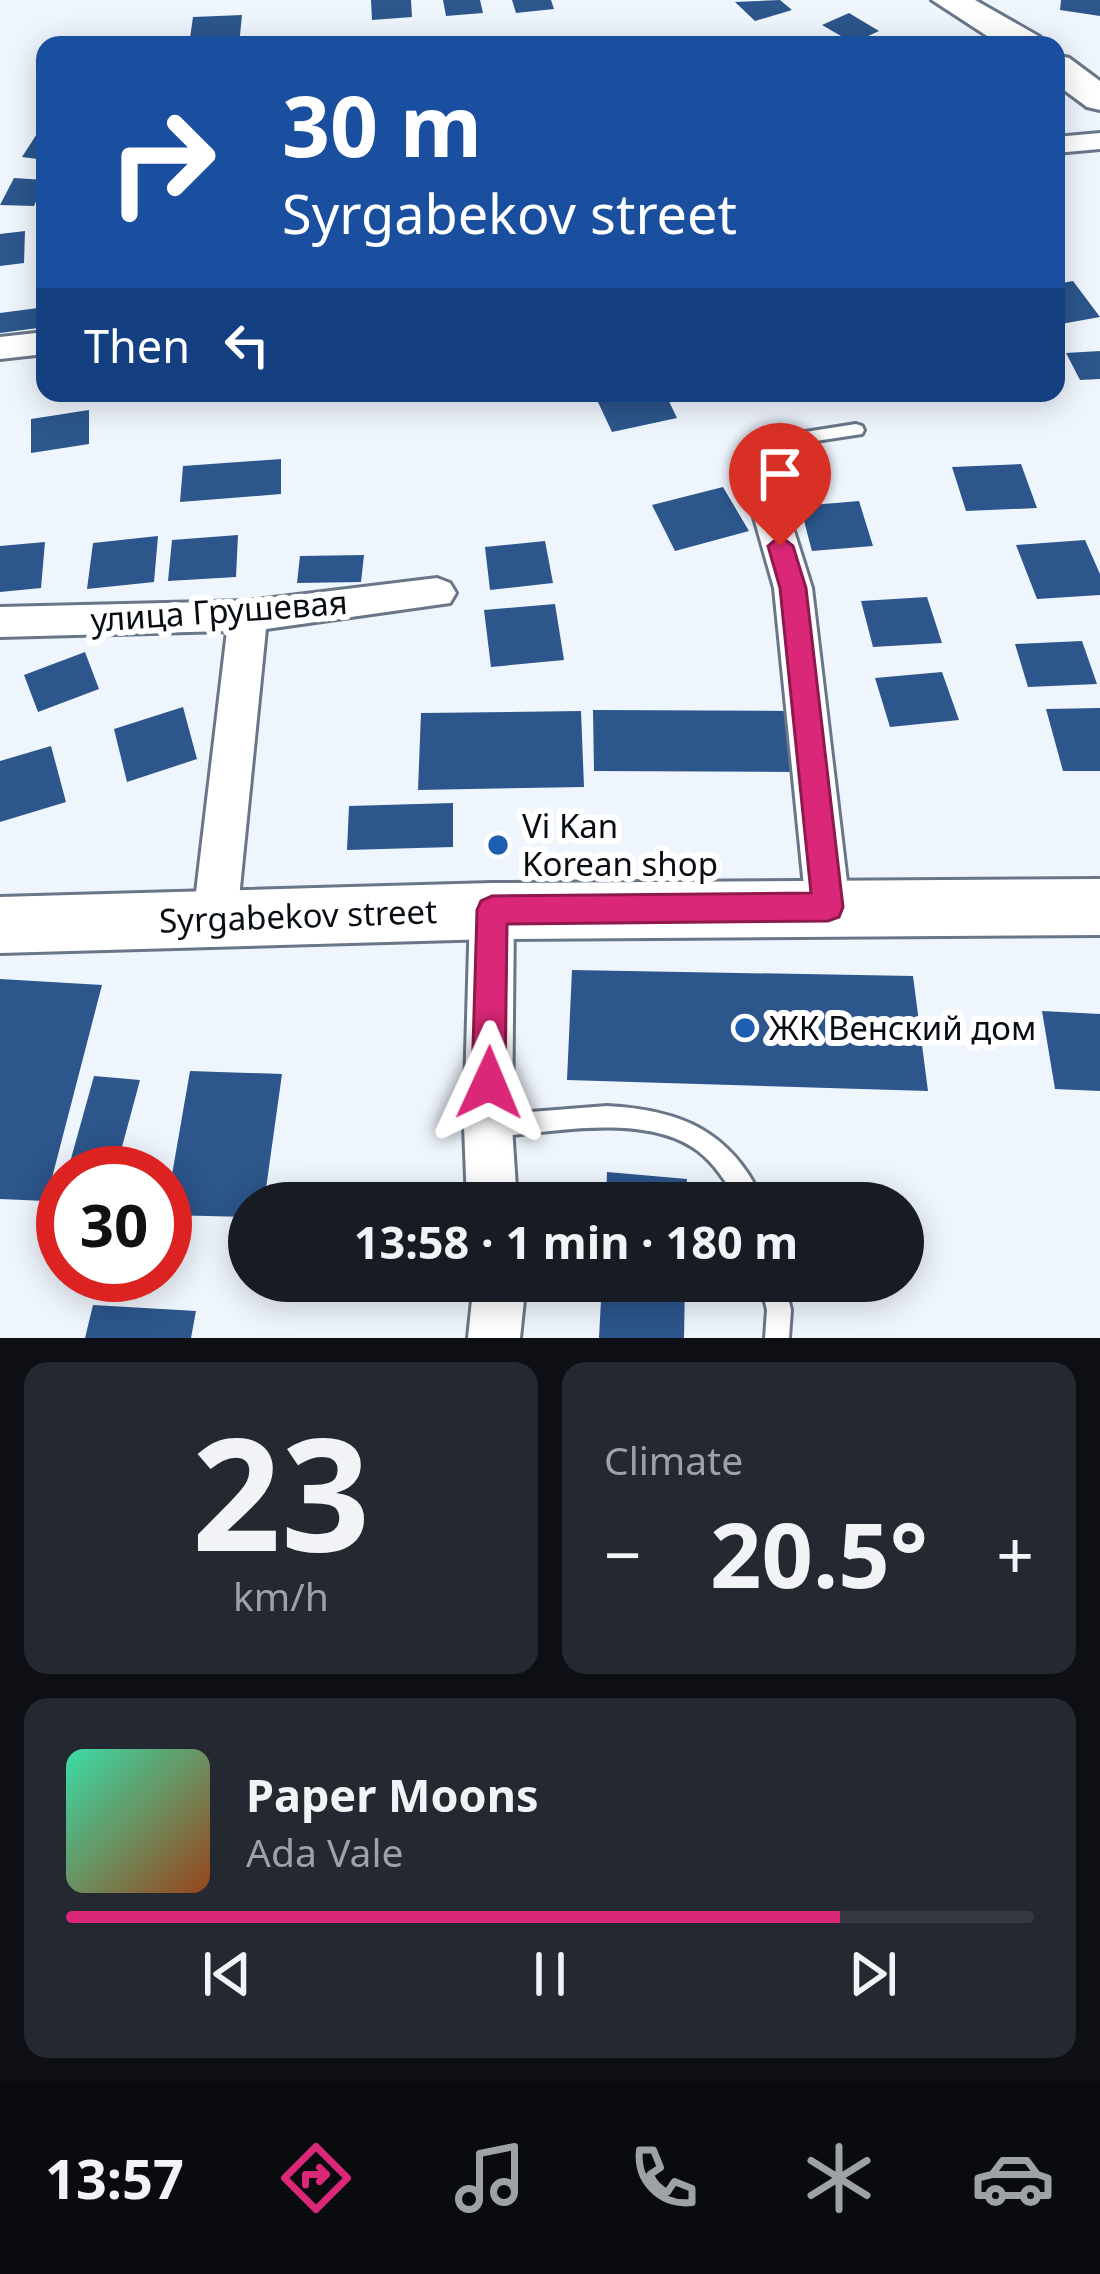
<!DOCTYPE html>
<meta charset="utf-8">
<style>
body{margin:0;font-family:"Noto Sans",sans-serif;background:#242831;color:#f1f3f6;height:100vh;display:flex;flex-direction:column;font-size:45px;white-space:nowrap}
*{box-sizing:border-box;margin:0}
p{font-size:39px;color:#9ea1a6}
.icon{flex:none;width:66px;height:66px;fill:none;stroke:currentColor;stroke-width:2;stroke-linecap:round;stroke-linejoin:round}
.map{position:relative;height:1338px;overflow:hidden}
.panel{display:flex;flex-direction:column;gap:24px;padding:24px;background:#0d0f14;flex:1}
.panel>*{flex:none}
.banner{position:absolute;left:36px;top:36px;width:1029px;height:366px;border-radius:24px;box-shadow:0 6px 30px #0003;background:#1a4fa0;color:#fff;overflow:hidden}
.speed{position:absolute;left:36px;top:1146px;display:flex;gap:24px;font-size:60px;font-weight:700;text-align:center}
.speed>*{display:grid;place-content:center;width:156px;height:156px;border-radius:50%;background:#171b24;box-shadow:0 6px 30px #0003;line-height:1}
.speed .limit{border:18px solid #d22;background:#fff;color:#111}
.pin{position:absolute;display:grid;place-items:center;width:102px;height:102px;color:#fff;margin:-123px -51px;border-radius:50% 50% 50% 0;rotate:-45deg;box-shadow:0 0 12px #0007}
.pin .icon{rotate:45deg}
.me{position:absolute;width:132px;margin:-66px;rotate:1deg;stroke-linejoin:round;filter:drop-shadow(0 0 9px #0008)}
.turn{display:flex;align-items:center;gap:42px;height:252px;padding:0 48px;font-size:54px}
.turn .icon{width:156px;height:156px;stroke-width:2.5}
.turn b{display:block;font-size:84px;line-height:102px}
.then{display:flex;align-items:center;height:114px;padding:0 48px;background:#0003;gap:24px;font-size:45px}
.big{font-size:90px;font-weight:700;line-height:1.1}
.panel .widget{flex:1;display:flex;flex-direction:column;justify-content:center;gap:18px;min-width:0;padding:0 42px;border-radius:24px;background:#242831}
.panel .dial{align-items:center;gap:0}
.dial b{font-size:156px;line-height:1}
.song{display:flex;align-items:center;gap:36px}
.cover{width:144px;height:144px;border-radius:18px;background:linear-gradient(135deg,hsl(160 70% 55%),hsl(20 70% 35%))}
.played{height:12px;border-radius:6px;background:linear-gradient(90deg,#db2777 80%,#363941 80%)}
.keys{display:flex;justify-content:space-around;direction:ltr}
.heat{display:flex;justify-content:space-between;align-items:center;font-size:66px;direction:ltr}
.panel .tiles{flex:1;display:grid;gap:24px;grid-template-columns:1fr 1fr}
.widget:last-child{grid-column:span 2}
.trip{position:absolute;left:228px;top:1182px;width:696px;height:120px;border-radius:60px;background:#171b24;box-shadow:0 6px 30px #0003;font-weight:700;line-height:120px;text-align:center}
.dock{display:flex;height:192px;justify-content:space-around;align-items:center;background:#090b0e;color:#9ea1a6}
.dock .icon{width:84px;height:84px}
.dock .current{color:#db2777}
.dock b{font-size:54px;color:#f1f3f6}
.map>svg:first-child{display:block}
.building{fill:#2c568c}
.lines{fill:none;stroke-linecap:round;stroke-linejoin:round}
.lane-casing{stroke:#687688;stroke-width:6}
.street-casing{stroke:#687688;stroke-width:6}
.secondary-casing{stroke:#687688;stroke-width:6}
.lane{fill:#fff;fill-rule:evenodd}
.street{fill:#fff;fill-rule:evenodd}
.secondary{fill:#fff;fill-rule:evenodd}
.route{fill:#db2777;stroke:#8e194d;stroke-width:3}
.poi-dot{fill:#1d5fb0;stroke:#fff;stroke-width:4.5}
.labels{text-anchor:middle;stroke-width:12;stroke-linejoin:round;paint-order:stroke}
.street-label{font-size:33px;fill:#080d14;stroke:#fff}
.poi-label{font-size:33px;fill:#080d14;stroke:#fff;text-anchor:start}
</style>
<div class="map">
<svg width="1100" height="1338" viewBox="0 0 1100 1338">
<rect width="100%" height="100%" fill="#eff5fd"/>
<!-- building -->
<path class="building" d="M371,0H411L412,17L372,20Z
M443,0H480L483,13L446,16Z
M512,0H551L554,9L516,13Z
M780,0L792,10L755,21L735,2Z
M1061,0H1100V16L1060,10Z
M849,13L879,31L853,43L822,25Z
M242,15L239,45H189L193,17Z
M40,129L45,130V160L22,157Z
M14,178L45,180L34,206L0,205Z
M25,231L24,263L0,266V234Z
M1073,281L1100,317L1061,324L1056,317V284Z
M38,308V328L0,333V313Z
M1100,351V379L1080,380L1066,353Z
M629,393H665L677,418L612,432L597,400Z
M89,410V444L31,453V419Z
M281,459V494L180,502L183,466Z
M1021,464L1037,508L966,511L952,467Z
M723,487L749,531L675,551L652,505Z
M859,501L873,546L812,551L800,506Z
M238,535L236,577L168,581L172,540Z
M158,536L154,582L87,589L93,543Z
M1085,540L1100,574V595L1037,599L1016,545Z
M545,541L553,583L490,590L485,547Z
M45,542L41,588L0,592V546Z
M364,555L361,582L297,583L300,556Z
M927,597L942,643L873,647L861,601Z
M555,604L564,660L491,667L484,610Z
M1082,641L1097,684L1028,687L1015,644Z
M85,652L99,689L38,712L24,675Z
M942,672L959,720L890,727L875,678Z
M183,707L197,759L127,782L114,729Z
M1100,708V771H1063L1046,709Z
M593,710L789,711L796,772L594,771Z
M581,711L584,787L418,790L421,713Z
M51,746L66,802L0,822V761Z
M453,803V847L347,850L349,806Z
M572,970L913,976L928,1091L567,1080Z
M0,979L102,985L46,1201L0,1199Z
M1042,1011L1100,1014V1091L1055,1089Z
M190,1071L282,1074L264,1203H249V1217L165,1215Z
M94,1076L140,1080L115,1173H67Z
M607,1172L687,1179L686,1203H606Z
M351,1194L441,1198L440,1203H350Z
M341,1281H434L433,1299L339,1295Z
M602,1281H685L684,1338H599Z
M93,1305L196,1311L191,1338H85Z"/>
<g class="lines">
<defs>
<path id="lane" d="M856,424L862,426L864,430L862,434L776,447L766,453L761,465L755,467L747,461L754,445L767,438Z
M607,1106C681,1110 732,1131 764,1203H739C727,1184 716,1165 698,1151C647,1112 552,1132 493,1137L485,1134L482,1126L485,1118L493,1115Z
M760,1281H784L791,1310L789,1338H765L767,1310Z"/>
<path id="street" d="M1100,133V149L1056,153V137Z
M45,332V354L0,359V337Z
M755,448L767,452L772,461L812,588L850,907L844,921L828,927L812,921L806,907L774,588L738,461L743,452Z
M437,578L450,583L456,593L450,603L266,629L237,918L231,932L215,938L199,932L193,918L227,631L0,637V607L248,601Z
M492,891L508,897L514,911L512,1126L517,1203H467L464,1126L470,911L476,897Z
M474,1281H526L520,1338H468Z"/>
<path id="secondary" d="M932,0H975L1040,37L1045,45H1001Z
M1056,55L1069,58L1100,81V110L1087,107L1056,84Z
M1100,879V935L492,939L0,953V897L492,883Z"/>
</defs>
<!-- lane casing -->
<use href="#lane" class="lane-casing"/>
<!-- street casing -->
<use href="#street" class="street-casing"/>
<!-- secondary casing -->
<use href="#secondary" class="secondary-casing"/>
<!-- lane -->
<use href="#lane" class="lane"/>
<!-- street -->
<use href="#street" class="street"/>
<!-- secondary -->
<use href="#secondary" class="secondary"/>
</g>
<!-- route -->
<path class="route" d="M780,536L793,546L806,588L843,907L839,917L828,921L507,924L505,1083L500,1095L489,1100L477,1095L472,1083L477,910L481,901L492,896L811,893L780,588L768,546Z"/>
<!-- markers -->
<g class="poi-dot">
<circle cx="498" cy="845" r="12"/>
<circle cx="745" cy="1028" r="12"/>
</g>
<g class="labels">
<!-- street labels -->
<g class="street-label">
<text transform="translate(219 611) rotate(-4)" y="12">улица Грушевая</text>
<text transform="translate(298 916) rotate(-2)" y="12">Syrgabekov street</text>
</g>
<!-- poi labels -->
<g class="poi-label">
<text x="522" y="838">Vi Kan<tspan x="522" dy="38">Korean shop</tspan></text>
<text x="769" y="1040">ЖК Венский дом</text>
</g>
</g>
</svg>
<div class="speed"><div class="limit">30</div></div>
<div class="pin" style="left:780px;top:546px;background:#d93025"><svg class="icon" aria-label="arrive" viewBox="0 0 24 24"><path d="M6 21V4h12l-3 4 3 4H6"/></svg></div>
<svg class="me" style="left:489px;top:1083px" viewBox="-20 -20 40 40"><path d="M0-17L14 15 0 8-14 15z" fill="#db2777" stroke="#fff" stroke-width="4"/></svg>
<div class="trip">13:58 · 1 min · 180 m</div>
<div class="banner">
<div class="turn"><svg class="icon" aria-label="right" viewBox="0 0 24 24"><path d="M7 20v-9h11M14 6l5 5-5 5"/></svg><div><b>30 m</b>Syrgabekov street</div></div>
<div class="then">Then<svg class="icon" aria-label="left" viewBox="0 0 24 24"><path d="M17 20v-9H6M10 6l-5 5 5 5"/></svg></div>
</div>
</div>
<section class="panel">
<div class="tiles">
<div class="widget dial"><b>23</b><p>km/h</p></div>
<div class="widget"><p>Climate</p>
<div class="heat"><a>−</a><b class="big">20.5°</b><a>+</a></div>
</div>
<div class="widget">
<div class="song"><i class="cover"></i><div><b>Paper Moons</b><p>Ada Vale</p></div></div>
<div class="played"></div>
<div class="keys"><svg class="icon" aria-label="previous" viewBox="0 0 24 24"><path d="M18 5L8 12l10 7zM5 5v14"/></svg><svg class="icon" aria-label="pause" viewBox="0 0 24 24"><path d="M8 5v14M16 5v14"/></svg><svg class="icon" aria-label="next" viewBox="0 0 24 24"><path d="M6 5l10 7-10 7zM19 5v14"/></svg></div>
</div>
</div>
</section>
<nav class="dock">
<b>13:57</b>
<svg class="icon current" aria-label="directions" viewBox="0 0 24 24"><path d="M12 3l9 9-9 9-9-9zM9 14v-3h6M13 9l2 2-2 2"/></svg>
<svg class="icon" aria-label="music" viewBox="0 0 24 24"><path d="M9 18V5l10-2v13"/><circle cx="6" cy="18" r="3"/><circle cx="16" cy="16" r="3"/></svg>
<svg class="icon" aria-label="phone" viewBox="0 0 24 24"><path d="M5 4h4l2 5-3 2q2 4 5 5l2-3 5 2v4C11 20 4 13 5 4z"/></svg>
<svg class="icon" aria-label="climate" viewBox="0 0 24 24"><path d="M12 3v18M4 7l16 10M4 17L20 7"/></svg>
<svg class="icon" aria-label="car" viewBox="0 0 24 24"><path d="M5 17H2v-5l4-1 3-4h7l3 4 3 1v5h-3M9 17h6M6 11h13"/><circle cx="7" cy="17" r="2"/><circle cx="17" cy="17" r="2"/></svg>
</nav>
